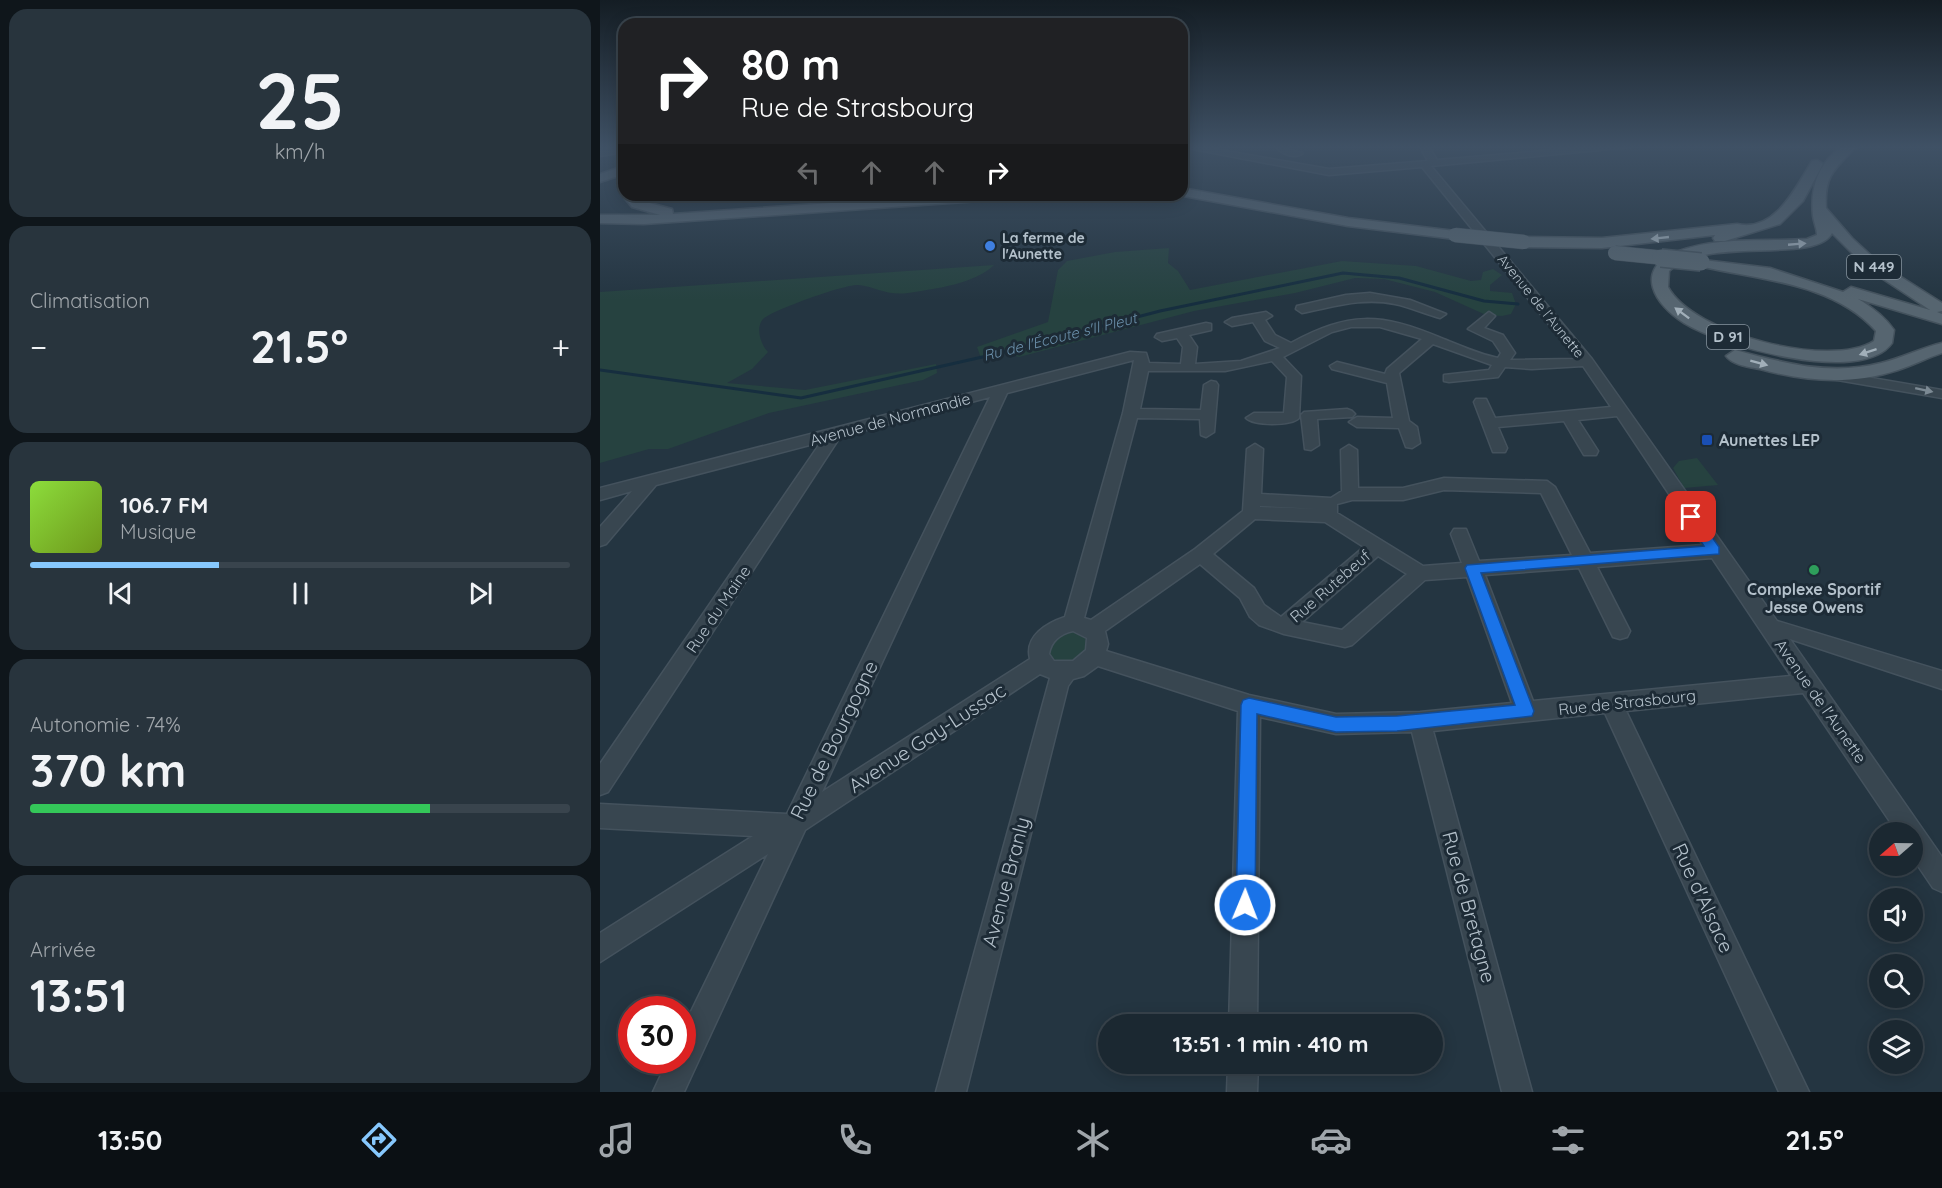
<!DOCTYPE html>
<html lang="fr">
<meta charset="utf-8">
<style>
body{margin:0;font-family:Quicksand,sans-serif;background:#28343d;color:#f1f3f6;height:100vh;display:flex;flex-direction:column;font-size:22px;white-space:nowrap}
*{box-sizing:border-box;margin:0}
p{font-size:20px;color:#a0a6ab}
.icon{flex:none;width:33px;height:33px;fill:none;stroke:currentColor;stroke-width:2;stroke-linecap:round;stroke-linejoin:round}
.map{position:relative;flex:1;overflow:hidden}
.details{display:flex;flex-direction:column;gap:9px;padding:9px;background:#0f161b;width:600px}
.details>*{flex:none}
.hud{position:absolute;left:18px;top:18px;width:570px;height:183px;border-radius:18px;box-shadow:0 3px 15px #0003,0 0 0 2px #39444d;background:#202124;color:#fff;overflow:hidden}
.needle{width:39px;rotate:250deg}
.fabs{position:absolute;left:1269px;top:822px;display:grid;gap:12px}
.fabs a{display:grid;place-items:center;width:54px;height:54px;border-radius:50%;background:#1b2831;box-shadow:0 3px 15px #0003,0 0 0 2px #39444d;font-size:30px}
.speed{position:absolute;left:18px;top:996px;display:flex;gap:12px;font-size:30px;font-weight:700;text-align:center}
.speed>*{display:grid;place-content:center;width:78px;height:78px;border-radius:50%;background:#1b2831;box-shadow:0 3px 15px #0003,0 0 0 2px #39444d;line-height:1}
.speed .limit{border:9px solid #d22;background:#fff;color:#111}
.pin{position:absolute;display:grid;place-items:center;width:51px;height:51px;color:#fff;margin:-26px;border-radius:12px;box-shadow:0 3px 9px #0006}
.me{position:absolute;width:66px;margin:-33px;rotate:1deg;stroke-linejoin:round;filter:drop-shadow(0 0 4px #0008)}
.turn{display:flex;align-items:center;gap:21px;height:126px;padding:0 24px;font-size:27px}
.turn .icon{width:78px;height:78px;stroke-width:2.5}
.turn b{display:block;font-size:42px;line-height:51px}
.lanes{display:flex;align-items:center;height:57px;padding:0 24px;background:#0003;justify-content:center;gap:30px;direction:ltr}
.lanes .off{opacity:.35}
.big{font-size:45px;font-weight:700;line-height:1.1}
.details .widget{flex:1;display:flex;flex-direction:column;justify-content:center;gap:9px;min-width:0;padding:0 21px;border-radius:18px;background:#28343d}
.details .dial{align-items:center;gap:0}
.dial b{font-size:78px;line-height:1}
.song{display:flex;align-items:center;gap:18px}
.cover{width:72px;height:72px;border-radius:9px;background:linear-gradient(135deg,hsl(90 70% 55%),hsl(80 70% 35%))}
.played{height:6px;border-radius:3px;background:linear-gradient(90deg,#87c8fd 35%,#39444d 35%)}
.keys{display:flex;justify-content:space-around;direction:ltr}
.heat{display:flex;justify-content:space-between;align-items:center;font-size:33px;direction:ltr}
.charge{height:9px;border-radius:4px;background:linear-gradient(90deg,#34c759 74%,#39444d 0)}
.trip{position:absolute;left:498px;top:1014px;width:345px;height:60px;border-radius:30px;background:#1b2831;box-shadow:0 3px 15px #0003,0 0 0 2px #39444d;font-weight:700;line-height:60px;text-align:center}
.menu{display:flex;height:96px;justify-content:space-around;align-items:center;background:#0b1014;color:#a0a6ab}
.menu .icon{width:42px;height:42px}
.menu .current{color:#87c8fd}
.menu b{font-size:27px;color:#f1f3f6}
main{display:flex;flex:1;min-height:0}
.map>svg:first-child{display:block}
.green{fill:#264240}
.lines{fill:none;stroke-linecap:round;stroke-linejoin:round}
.stream{stroke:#162e3f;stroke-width:3}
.minor-casing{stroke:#44525d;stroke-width:3}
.major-casing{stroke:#44525d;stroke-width:3}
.minor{fill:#384650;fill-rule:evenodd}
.major{fill:#566570;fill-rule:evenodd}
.major-bridge-far1-casing{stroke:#44525d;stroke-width:15;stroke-linecap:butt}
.major-bridge-casing{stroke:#44525d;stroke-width:20;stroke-linecap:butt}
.major-bridge-far1{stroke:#566570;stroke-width:14}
.major-bridge{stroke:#566570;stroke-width:17}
.oneway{fill:#a1afb9}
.oneway2{fill:#7c8a94}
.route{fill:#1a73e8;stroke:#114b97;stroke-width:1.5}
.shop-dot{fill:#3f7fe0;stroke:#1d2b36;stroke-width:2}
.transit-dot{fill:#1a4fb4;stroke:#1d2b36;stroke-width:2}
.leisure-dot{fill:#2e9e5b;stroke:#1d2b36;stroke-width:2}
.labels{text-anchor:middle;stroke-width:6;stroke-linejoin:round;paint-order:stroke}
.far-poi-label{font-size:14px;font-weight:bold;fill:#b4c1cb;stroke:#1d2b36;text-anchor:start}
.far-street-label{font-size:14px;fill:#b4c1cb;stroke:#1d2b36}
.shield{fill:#1d2b36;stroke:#87949e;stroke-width:1.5}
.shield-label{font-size:15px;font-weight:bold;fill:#b4c1cb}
.far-water-label{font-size:15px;font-style:italic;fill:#6c91ac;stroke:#1d2b36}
.street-label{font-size:16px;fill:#b4c1cb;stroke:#1d2b36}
.poi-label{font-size:16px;font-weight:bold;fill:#b4c1cb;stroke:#1d2b36;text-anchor:start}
.near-street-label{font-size:20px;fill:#b4c1cb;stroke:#1d2b36}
</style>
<main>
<section class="details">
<div class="widget dial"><b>25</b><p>km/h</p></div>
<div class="widget"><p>Climatisation</p>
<div class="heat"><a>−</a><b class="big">21.5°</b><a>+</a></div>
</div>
<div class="widget">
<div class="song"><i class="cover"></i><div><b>106.7 FM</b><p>Musique</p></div></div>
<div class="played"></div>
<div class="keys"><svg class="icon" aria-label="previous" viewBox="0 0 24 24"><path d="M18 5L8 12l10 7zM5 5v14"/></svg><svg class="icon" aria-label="pause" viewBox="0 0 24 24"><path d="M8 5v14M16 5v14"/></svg><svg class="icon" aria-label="next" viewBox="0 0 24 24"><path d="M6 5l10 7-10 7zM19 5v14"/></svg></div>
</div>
<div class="widget"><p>Autonomie · 74%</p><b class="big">370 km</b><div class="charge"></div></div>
<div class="widget"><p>Arrivée</p><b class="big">13:51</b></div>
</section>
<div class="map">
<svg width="1342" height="1092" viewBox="0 0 1342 1092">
<rect width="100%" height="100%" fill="#243541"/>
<!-- green -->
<path class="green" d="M569,248L568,263L578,271L590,290L742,261L816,266L871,281L881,280L883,272L893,269L902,275L890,285V291L912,293L916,304L911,314L902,316L886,315L835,292L784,279L755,278L695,293L594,311L419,357L403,352L381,358L377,347L448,322L458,270L467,261L515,252Z
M394,265C375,284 334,289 308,293C286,296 277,287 258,285C245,284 173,310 163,319C155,328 161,345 168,352L152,369L127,383L205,390L336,364L337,373L323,380L169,413L68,449H49L0,463V292Z
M1097,458L1118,485L1084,488L1073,468L1079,461Z
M473,630L484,634L488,649L475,661C462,661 450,664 449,648L454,638Z"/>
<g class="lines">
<!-- stream -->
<path class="stream" d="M0,370L201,398L400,353L560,311L743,273L799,278L884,301L918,304"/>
<defs>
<path id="minor" d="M24,147V152L0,156V150Z
M582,147H603L729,169L828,161L820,147H829L837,160L989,147H1031L831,166L992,359L1177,621L1342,671V689L1190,639L1342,857V892L1333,888L1312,857V832H1297L1203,693L1026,711L1209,1092H1179L1005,713L833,731L932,1092H902L812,732L736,734L660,717L657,1024H629L638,711L498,666L484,676L473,679L468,686L366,1092H336L450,678L440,674L205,830L84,1092H53L68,1060H82V1030L168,854L0,962V933L153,836L0,828V804L187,814L390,397L240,437L8,792L0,795V764L221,442L56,485L6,544L0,546V527L32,491L0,500V488L530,352L546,353L549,363L581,364L583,347L577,338L562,341L555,337L557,334L606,323L611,324V330L589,335L597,347L595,364L641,361L680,348L665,341L653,322L632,326L625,322L632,318L666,312L672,316L665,320L675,335L691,343C749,312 779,312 841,338C859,345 878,354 898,358L901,353L893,341L868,329L889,312L895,316L884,328L903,335L915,353L910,360L977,359L822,167L729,175ZM751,327H780L822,339L787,369L785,374L737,362L730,366L732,369L787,383L793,418L757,417L749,422L757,427L799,428L806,447L812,448L820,443L817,427L809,421L799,373L833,344L892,365L889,370L844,375V381L849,382L898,377L905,367L932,369L983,366L1011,407L895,418L886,399H876L874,402L893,452H905L907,448L898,427L964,421L984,455H996L998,451L978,420L1017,416L1103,545L990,553L955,487L947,481L844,478L803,488H758L757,450L749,445L741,450L742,491L731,498L661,494L663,449L655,444L647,449L643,511L595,549L491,620L484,618L537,418L600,419L601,435L606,437L614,432L618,385L616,382L611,381L604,385L601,410L540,409L548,371H625L672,361L687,377L684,413H654L646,418C654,426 691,426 699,418L701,376L683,357L732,332ZM534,360L523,413L465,617C447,623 424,636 430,659L222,792L407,393ZM844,490L941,493L972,555L879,561L866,529H854L851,534L862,563L823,566L737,513V504L752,500H803ZM660,506L720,509L660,507ZM655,519L725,522L764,547L681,617L664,605L654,588L613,554ZM778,556L807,574L742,630L702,622ZM1112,558L1191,676L933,701L885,575L979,568L1013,637L1020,639L1027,637L1030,631L997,567ZM600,564L640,598L650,617L659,625L684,634L745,647L752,645L825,580L867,577L912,703L820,712L736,714L649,695L506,651L508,644L505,631ZM473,631L487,638L486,650L473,661H454L449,654C451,641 460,634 473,631Z
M677,147L703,153C695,159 682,155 677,147Z
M770,293L810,300L846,314L840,318C825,314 810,307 795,304C762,297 734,307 702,313L696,309L697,306L746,295Z
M1225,370L1342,390V398L1220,377V371Z
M747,409L752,411L755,414L752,417L717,419L719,445L711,450L705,449L701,415L704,412Z
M628,1064H658L657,1092H627Z"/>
<path id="major" d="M1241,147H1256C1235,169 1224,175 1226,208L1252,238L1279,263L1342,303V311L1337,312L1342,314V324L1258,299C1272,307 1285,317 1294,330L1292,343C1262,386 1121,346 1084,323C1055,305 1033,270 1076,252C1117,236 1165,242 1207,239L1217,235C1217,229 1214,223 1213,216C1210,188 1218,164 1241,147ZM1232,233L1268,269L1330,310L1251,287L1243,292L1170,268L1095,259L1093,262L1095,265C1156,280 1231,281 1276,331L1274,341C1230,369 1093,334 1068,287L1069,271C1105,235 1216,265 1232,233Z
M1217,160L1223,164L1203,201L1180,224L1125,241H1115L1113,238L1115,235L1002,248L924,247L916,242L924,237L1002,238L1137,224C1175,233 1196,187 1212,161Z
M24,166V174L0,182V174Z
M582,188L748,218L855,231L862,235L855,239L748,226L578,195H582Z
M24,192V195H36L42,201L72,209L73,214L348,195H415L408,199L44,224L0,223V215H60L32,207L22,195Z
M1342,343V353C1327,358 1313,365 1298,370C1253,385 1206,382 1160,369C1150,367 1132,365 1126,356L1135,350C1184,363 1230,376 1281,363C1302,358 1321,348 1342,343Z"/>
</defs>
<!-- minor casing -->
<use href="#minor" class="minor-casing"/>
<!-- major casing -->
<use href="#major" class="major-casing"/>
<!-- minor -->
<use href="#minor" class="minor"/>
<!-- major -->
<use href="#major" class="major"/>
<defs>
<path id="major-bridge-far1" d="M855,235L924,242
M1015,253L1075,259"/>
<path id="major-bridge" d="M1061,258L1101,262"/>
</defs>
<!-- major-bridge-far1 casing -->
<use href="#major-bridge-far1" class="major-bridge-far1-casing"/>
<!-- major-bridge casing -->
<use href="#major-bridge" class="major-bridge-casing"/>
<!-- major-bridge-far1 -->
<use href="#major-bridge-far1" class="major-bridge-far1"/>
<!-- major-bridge -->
<use href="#major-bridge" class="major-bridge"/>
</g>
<!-- one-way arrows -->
<defs><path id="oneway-solid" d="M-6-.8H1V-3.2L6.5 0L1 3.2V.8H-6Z" transform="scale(1.5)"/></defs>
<g class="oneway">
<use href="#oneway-solid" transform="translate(1060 238) rotate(174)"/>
<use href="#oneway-solid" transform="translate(1197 244) rotate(-5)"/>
<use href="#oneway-solid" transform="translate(1082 313) rotate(-143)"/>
<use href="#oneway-solid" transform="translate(1268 352) rotate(162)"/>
<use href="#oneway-solid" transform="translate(1159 363) rotate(15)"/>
</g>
<use class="oneway2" href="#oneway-solid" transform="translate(1324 390) rotate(12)"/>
<!-- sky -->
<linearGradient id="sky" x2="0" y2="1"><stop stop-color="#141d24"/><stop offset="0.49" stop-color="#3f5165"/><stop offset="1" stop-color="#3f5165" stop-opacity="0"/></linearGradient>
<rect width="1342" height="300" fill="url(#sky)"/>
<!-- route -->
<path class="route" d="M1091,512L1096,514L1119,547V554L881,573L934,711L932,716L797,731L736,732L657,714L655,905L652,912L645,915L638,912L636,905L641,705L643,700L649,698L736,717L797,716L915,705L865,568L867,565L1104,546L1085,517Z"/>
<!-- markers -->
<circle class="shop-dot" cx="390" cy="246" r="6"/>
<rect class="transit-dot" x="1101" y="434" width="12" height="12" rx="3"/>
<circle class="leisure-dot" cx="1214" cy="570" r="6"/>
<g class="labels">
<!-- far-poi labels -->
<g class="far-poi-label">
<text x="402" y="243">La ferme de<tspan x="402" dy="16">l'Aunette</tspan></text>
</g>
<!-- far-street labels -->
<g class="far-street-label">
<text transform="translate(941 306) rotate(51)" y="5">Avenue de l’Aunette</text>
</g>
<!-- shield labels -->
<g class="shield">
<rect x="1247" y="255" width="54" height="24" rx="4.5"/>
<rect x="1107" y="325" width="42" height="24" rx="4.5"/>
</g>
<g class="shield-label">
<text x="1274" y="272">N 449</text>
<text x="1128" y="342">D 91</text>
</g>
<!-- far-water labels -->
<g class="far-water-label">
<text transform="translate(460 337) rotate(-14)" y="5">Ru de l'Écoute s'Il Pleut</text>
</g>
<!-- street labels -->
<g class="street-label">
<text transform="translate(290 419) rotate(-15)" y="6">Avenue de Normandie</text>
<text transform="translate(730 586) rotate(-41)" y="6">Rue Rutebeuf</text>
<text transform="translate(118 609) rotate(-56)" y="6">Rue du Maine</text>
<text transform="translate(1221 701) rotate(55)" y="6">Avenue de l'Aunette</text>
<text transform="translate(1027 702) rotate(-6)" y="6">Rue de Strasbourg</text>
</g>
<!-- poi labels -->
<g class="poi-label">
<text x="1119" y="446">Aunettes LEP</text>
<text x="1214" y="595" text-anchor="middle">Complexe Sportif<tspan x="1214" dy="18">Jesse Owens</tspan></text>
</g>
<!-- near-street labels -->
<g class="near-street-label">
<text transform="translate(327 738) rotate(-33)" y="7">Avenue Gay-Lussac</text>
<text transform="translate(234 740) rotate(-64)" y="7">Rue de Bourgogne</text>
<text transform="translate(406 882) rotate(-75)" y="7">Avenue Branly</text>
<text transform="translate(1103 898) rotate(65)" y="7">Rue d'Alsace</text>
<text transform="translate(869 907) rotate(75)" y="7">Rue de Bretagne</text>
</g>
</g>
</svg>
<div class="fabs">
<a><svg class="needle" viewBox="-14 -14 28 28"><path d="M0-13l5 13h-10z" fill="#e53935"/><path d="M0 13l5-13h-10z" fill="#a0a6ab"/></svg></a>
<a><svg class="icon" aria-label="sound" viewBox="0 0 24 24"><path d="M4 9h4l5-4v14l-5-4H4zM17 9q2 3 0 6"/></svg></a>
<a><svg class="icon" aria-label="search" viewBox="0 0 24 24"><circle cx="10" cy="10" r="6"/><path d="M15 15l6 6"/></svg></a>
<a><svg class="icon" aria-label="layers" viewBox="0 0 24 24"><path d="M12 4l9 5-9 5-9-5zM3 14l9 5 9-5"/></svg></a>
</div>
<div class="speed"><div class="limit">30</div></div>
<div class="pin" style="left:1091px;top:517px;background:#d93025"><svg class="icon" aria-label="arrive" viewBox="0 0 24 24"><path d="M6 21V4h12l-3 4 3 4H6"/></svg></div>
<svg class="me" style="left:645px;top:905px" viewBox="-20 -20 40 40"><circle r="17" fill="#1a73e8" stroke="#fff" stroke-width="3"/><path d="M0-11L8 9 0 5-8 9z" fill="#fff"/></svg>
<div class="trip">13:51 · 1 min · 410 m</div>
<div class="hud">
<div class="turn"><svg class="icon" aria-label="right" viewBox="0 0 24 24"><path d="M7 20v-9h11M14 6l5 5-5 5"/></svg><div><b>80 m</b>Rue de Strasbourg</div></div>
<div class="lanes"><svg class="icon off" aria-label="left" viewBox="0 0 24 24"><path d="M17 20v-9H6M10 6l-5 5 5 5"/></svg><svg class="icon off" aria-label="ahead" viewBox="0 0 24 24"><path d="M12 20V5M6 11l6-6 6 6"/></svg><svg class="icon off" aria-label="ahead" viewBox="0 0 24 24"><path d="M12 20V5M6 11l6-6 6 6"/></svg><svg class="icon" aria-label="right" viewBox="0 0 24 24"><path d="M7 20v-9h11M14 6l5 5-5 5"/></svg></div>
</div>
</div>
</main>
<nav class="menu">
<b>13:50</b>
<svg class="icon current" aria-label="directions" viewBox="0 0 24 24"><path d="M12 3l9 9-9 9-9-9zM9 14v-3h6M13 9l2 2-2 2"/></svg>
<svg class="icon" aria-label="music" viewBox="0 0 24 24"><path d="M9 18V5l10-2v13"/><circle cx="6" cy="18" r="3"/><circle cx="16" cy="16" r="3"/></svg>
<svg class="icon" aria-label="phone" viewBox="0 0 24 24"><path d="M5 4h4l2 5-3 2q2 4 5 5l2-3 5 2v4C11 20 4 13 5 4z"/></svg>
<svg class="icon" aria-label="climate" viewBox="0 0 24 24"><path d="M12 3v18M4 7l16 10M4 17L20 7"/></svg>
<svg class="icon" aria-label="car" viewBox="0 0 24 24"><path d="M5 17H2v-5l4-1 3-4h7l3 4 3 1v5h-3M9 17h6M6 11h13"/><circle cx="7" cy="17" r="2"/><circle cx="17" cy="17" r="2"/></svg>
<svg class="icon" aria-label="filters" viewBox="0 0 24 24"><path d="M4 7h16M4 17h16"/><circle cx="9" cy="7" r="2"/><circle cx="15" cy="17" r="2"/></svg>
<b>21.5°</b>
</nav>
